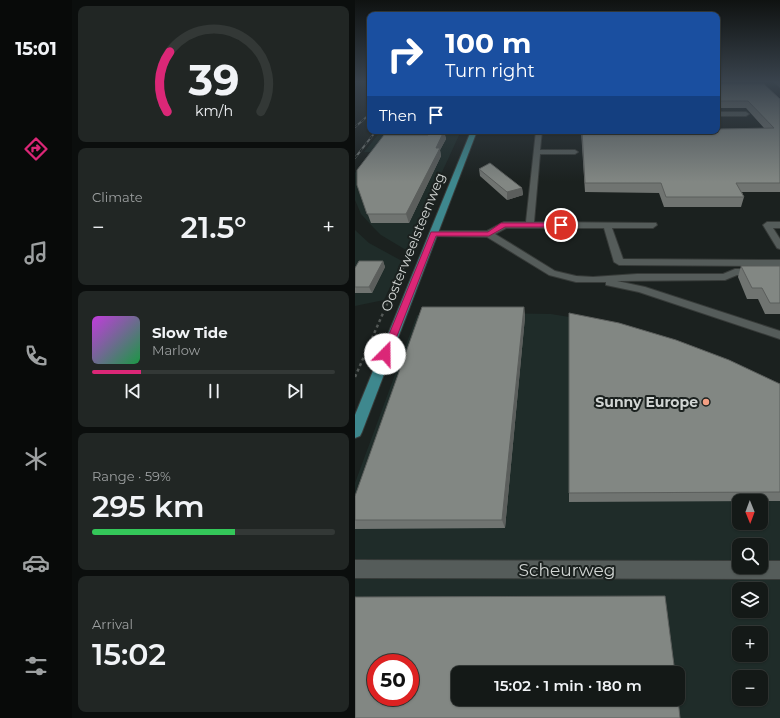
<!DOCTYPE html>
<meta charset="utf-8">
<style>
body{margin:0;font-family:Montserrat,sans-serif;background:#212624;color:#f1f3f6;height:100vh;display:flex;flex-direction:column;font-size:15px;white-space:nowrap}
*{box-sizing:border-box;margin:0}
p{font-size:13px;color:#9da0a1}
.icon{flex:none;width:22px;height:22px;fill:none;stroke:currentColor;stroke-width:2;stroke-linecap:round;stroke-linejoin:round}
.map{position:relative;flex:1;overflow:hidden}
.details{display:flex;flex-direction:column;gap:6px;padding:6px;background:#0b0e0d;width:283px}
.details>*{flex:none}
.top-card{position:absolute;left:12px;top:12px;width:353px;height:122px;border-radius:8px;box-shadow:0 1px 3px #0004,0 0 0 1px #333836;background:#1a4fa0;color:#fff;overflow:hidden}
.needle{width:26px;rotate:179deg}
.buttons{position:absolute;left:377px;top:494px;display:grid;gap:8px}
.buttons a{display:grid;place-items:center;width:36px;height:36px;border-radius:8px;background:#141917;box-shadow:0 1px 3px #0004,0 0 0 1px #333836;font-size:20px}
.speed{position:absolute;left:12px;top:654px;display:flex;gap:8px;font-size:20px;font-weight:700;text-align:center}
.speed>*{display:grid;place-content:center;width:52px;height:52px;border-radius:50%;background:#141917;box-shadow:0 1px 3px #0004,0 0 0 1px #333836;line-height:1}
.speed .limit{border:6px solid #d22;background:#fff;color:#111}
.pin{position:absolute;display:grid;place-items:center;width:34px;height:34px;color:#fff;margin:-17px;border:2px solid #fff;border-radius:50%;box-shadow:0 1px 4px #0007}
.me{position:absolute;width:44px;margin:-22px;rotate:22deg;stroke-linejoin:round;filter:drop-shadow(0 0 3px #0008)}
.turn{display:flex;align-items:center;gap:14px;height:84px;padding:0 12px;font-size:18px}
.turn .icon{width:52px;height:52px;stroke-width:2.5}
.turn b{display:block;font-size:28px;line-height:34px}
.then{display:flex;align-items:center;height:38px;padding:0 12px;background:#0003;gap:8px;font-size:15px}
.big{font-size:30px;font-weight:600;line-height:1.1}
.details .tile{flex:1;display:flex;flex-direction:column;justify-content:center;gap:6px;min-width:0;padding:0 14px;border-radius:8px;background:#212624}
.details .dial{align-items:center;gap:0}
.dial svg{height:104px;overflow:visible;fill:none;stroke:#333836;stroke-width:7;stroke-linecap:round;text-anchor:middle}
.dial text{fill:#f1f3f6;stroke:none}
.song{display:flex;align-items:center;gap:12px}
.cover{width:48px;height:48px;border-radius:6px;background:linear-gradient(135deg,hsl(290 70% 55%),hsl(140 70% 35%))}
.played{height:4px;border-radius:2px;background:linear-gradient(90deg,#db2777 20%,#333836 20%)}
.keys{display:flex;justify-content:space-around;direction:ltr}
.heat{display:flex;justify-content:space-between;align-items:center;font-size:22px;direction:ltr}
.charge{height:6px;border-radius:3px;background:linear-gradient(90deg,#34c759 59%,#333836 0)}
.trip{position:absolute;left:96px;top:666px;width:234px;height:40px;border-radius:8px;background:#141917;box-shadow:0 1px 3px #0004,0 0 0 1px #333836;font-weight:600;line-height:40px;text-align:center}
main{display:flex;flex:1;min-height:0}
.dock{display:flex;flex-direction:column;width:72px;justify-content:space-around;align-items:center;background:#080a09;color:#9da0a1}
.dock .icon{width:28px;height:28px}
.dock .current{color:#db2777}
.dock b{font-size:18px;color:#f1f3f6}
.map>svg:first-child{display:block}
.built{fill:#1f2c29;fill-rule:evenodd}
.lines{fill:none;stroke-linecap:round;stroke-linejoin:round}
.minor-casing{stroke:#373b39;stroke-width:2}
.major-casing{stroke:#373b39;stroke-width:2}
.path-far2{stroke:#535856;stroke-width:1.5;stroke-dasharray:1.5 1.5;stroke-linecap:butt}
.path-far1{stroke:#535856;stroke-width:2;stroke-dasharray:2 2;stroke-linecap:butt}
.path{stroke:#535856;stroke-width:2.5;stroke-dasharray:3 3;stroke-linecap:butt}
.minor{fill:#555c5a;fill-rule:evenodd}
.major{fill:#3e888e;fill-rule:evenodd}
.rail-casing{stroke:#6d7270;stroke-width:2}
.rail{stroke:#1b211f;stroke-width:1.5;stroke-dasharray:4;stroke-linecap:butt}
.wall{fill:#707471}
.shaded-wall{fill:#5b5e5c}
.building{fill:#828783;stroke:#5b5e5c;fill-rule:evenodd}
.route{fill:#db2777;stroke:#8e194d}
.poi-dot{fill:#f39f83;stroke:#1b211f;stroke-width:1.5}
.labels{text-anchor:middle;stroke-width:4;stroke-linejoin:round;paint-order:stroke}
.street-label{font-size:14px;fill:#d1d5d3;stroke:#1b211f}
.poi-label{font-size:14px;font-weight:bold;fill:#d1d5d3;stroke:#1b211f;text-anchor:end}
.near-street-label{font-size:17px;fill:#d1d5d3;stroke:#1b211f}
</style>
<main>
<nav class="dock">
<b>15:01</b>
<svg class="icon current" aria-label="directions" viewBox="0 0 24 24"><path d="M12 3l9 9-9 9-9-9zM9 14v-3h6M13 9l2 2-2 2"/></svg>
<svg class="icon" aria-label="music" viewBox="0 0 24 24"><path d="M9 18V5l10-2v13"/><circle cx="6" cy="18" r="3"/><circle cx="16" cy="16" r="3"/></svg>
<svg class="icon" aria-label="phone" viewBox="0 0 24 24"><path d="M5 4h4l2 5-3 2q2 4 5 5l2-3 5 2v4C11 20 4 13 5 4z"/></svg>
<svg class="icon" aria-label="climate" viewBox="0 0 24 24"><path d="M12 3v18M4 7l16 10M4 17L20 7"/></svg>
<svg class="icon" aria-label="car" viewBox="0 0 24 24"><path d="M5 17H2v-5l4-1 3-4h7l3 4 3 1v5h-3M9 17h6M6 11h13"/><circle cx="7" cy="17" r="2"/><circle cx="17" cy="17" r="2"/></svg>
<svg class="icon" aria-label="filters" viewBox="0 0 24 24"><path d="M4 7h16M4 17h16"/><circle cx="9" cy="7" r="2"/><circle cx="15" cy="17" r="2"/></svg>
</nav>
<section class="details">
<div class="tile dial"><svg viewBox="0 0 100 80">
<path d="M14 69A42 42 0 1 1 86 69"/>
<path d="M14 69A42 42 0 0 1 16 23" stroke="#db2777"/>
<text x="50" y="56" font-size="32" font-weight="700">39</text>
<text x="50" y="72" font-size="11">km/h</text>
</svg></div>
<div class="tile"><p>Climate</p>
<div class="heat"><a>−</a><b class="big">21.5°</b><a>+</a></div>
</div>
<div class="tile">
<div class="song"><i class="cover"></i><div><b>Slow Tide</b><p>Marlow</p></div></div>
<div class="played"></div>
<div class="keys"><svg class="icon" aria-label="previous" viewBox="0 0 24 24"><path d="M18 5L8 12l10 7zM5 5v14"/></svg><svg class="icon" aria-label="pause" viewBox="0 0 24 24"><path d="M8 5v14M16 5v14"/></svg><svg class="icon" aria-label="next" viewBox="0 0 24 24"><path d="M6 5l10 7-10 7zM19 5v14"/></svg></div>
</div>
<div class="tile"><p>Range · 59%</p><b class="big">295 km</b><div class="charge"></div></div>
<div class="tile"><p>Arrival</p><b class="big">15:02</b></div>
</section>
<div class="map">
<svg width="425" height="718" viewBox="0 0 425 718">
<rect width="100%" height="100%" fill="#1b211f"/>
<!-- built -->
<path class="built" d="M26,131H106L51,250L26,235L17,226L6,214L0,200V173L15,152H9Z
M0,230L14,243L47,261L29,300L0,306Z
M133,313L196,314L245,322L425,388V718H0V483L62,315ZM384,501H406V523H384ZM384,545H406V567H384ZM384,589H406V611H384ZM384,633H406V655H384ZM21,663H55V697H21ZM103,673H323V699H103ZM384,677H406V699H384Z"/>
<g class="lines">
<defs>
<path id="minor" d="M419,82H424L425,87Z
M362,112H391L394,114L391,116H362Z
M181,131H187L185,150H220L223,152L220,154H185L179,222L301,223L302,225L298,228H257L268,259L425,260V266L264,265L259,262L249,228H151L140,234L200,271L221,276L238,277L282,274H368L380,269H425V275H382L370,280L262,281L290,287L425,331V339L284,292L251,285V282H221L194,275L132,237L76,236L75,234L76,232L79,231H132L149,222H171Z
M412,222H425V228H418L425,239V249L422,248L408,225Z
M0,560L384,561V567H406V561H425V579L0,578Z"/>
<path id="major" d="M116,131H122L7,432L5,436L0,438V415Z"/>
</defs>
<!-- minor casing -->
<use href="#minor" class="minor-casing"/>
<!-- major casing -->
<use href="#major" class="major-casing"/>
<!-- path-far2 -->
<path class="path-far2" d="M77,201L79,197"/>
<!-- path-far1 -->
<path class="path-far1" d="M40,287L78,200"/>
<!-- path -->
<path class="path" d="M0,377L40,286"/>
<!-- minor -->
<use href="#minor" class="minor"/>
<!-- major -->
<use href="#major" class="major"/>
<defs>
<path id="rail" d="M0,127L15,114
M0,158L21,131"/>
</defs>
<!-- rail casing -->
<use href="#rail" class="rail-casing"/>
<!-- rail -->
<use href="#rail" class="rail"/>
</g>
<!-- wall -->
<path class="wall" d="M362,84L425,99V192H387L389,197L386,207H309L304,193L230,192L226,131H362L409,128L391,108H362Z
M89,131L91,139L85,150L86,156L54,223H16L2,185L73,135Z
M124,169L167,188L168,195L152,200L125,176Z
M28,261L30,267L17,293H0V268Z
M386,266H425V314H410L403,299H392L383,277Z
M169,307L170,317L150,528L0,529V520Z
M214,313L425,384V501L214,502Z"/>
<!-- shaded-wall -->
<path class="shaded-wall" d="M89,131L91,139L85,150L86,156L54,223L51,214L81,148Z
M167,188L168,195L152,200V192Z
M28,261L30,267L17,293L14,287Z
M169,307L170,317L150,528L147,520Z"/>
<!-- building -->
<path class="building" d="M362,84H409L425,99V183H381L389,197H311L306,183H230L227,131H362V129L419,128L393,101H362Z
M75,131H89L81,148H85L51,214H12L2,185V170L29,135H73Z
M135,163L167,188L152,192L124,169Z
M4,261H28L14,287H0V268Z
M386,266H425V303H415L407,288H397Z
M67,307H169L147,520H0V496Z
M214,313L264,323L321,340L374,360L425,384V492L214,493Z
M310,596L320,673H103V699H323L325,718H0V597ZM21,663H55V697H21Z"/>
<!-- sky -->
<linearGradient id="sky" x2="0" y2="1"><stop stop-color="#0f1211"/><stop offset="0.45" stop-color="#39434d"/><stop offset="1" stop-color="#39434d" stop-opacity="0"/></linearGradient>
<rect width="425" height="182" fill="url(#sky)"/>
<!-- route -->
<path class="route" d="M146,223H206L209,225L206,227H150L134,236H81L35,354L34,357H27L26,354L76,232H133Z"/>
<!-- markers -->
<circle class="poi-dot" cx="351" cy="402" r="4"/>
<g class="labels">
<!-- street labels -->
<g class="street-label">
<text transform="translate(58 242) rotate(-68)" y="5">Oosterweelsteenweg</text>
</g>
<!-- poi labels -->
<g class="poi-label">
<text x="343" y="407">Sunny Europe</text>
</g>
<!-- near-street labels -->
<g class="near-street-label">
<text x="212" y="576">Scheurweg</text>
</g>
</g>
</svg>
<div class="buttons">
<a><svg class="needle" viewBox="-14 -14 28 28"><path d="M0-13l5 13h-10z" fill="#e53935"/><path d="M0 13l5-13h-10z" fill="#9da0a1"/></svg></a>
<a><svg class="icon" aria-label="search" viewBox="0 0 24 24"><circle cx="10" cy="10" r="6"/><path d="M15 15l6 6"/></svg></a>
<a><svg class="icon" aria-label="layers" viewBox="0 0 24 24"><path d="M12 4l9 5-9 5-9-5zM3 14l9 5 9-5"/></svg></a>
<a>+</a>
<a>−</a>
</div>
<div class="speed"><div class="limit">50</div></div>
<div class="pin" style="left:206px;top:225px;background:#d93025"><svg class="icon" aria-label="arrive" viewBox="0 0 24 24"><path d="M6 21V4h12l-3 4 3 4H6"/></svg></div>
<svg class="me" style="left:30px;top:354px" viewBox="-20 -20 40 40"><circle r="19" fill="#fff"/><path d="M0-13L10 11 0 6-10 11z" fill="#db2777"/></svg>
<div class="trip">15:02 · 1 min · 180 m</div>
<div class="top-card">
<div class="turn"><svg class="icon" aria-label="right" viewBox="0 0 24 24"><path d="M7 20v-9h11M14 6l5 5-5 5"/></svg><div><b>100 m</b>Turn right</div></div>
<div class="then">Then<svg class="icon" aria-label="arrive" viewBox="0 0 24 24"><path d="M6 21V4h12l-3 4 3 4H6"/></svg></div>
</div>
</div>
</main>
